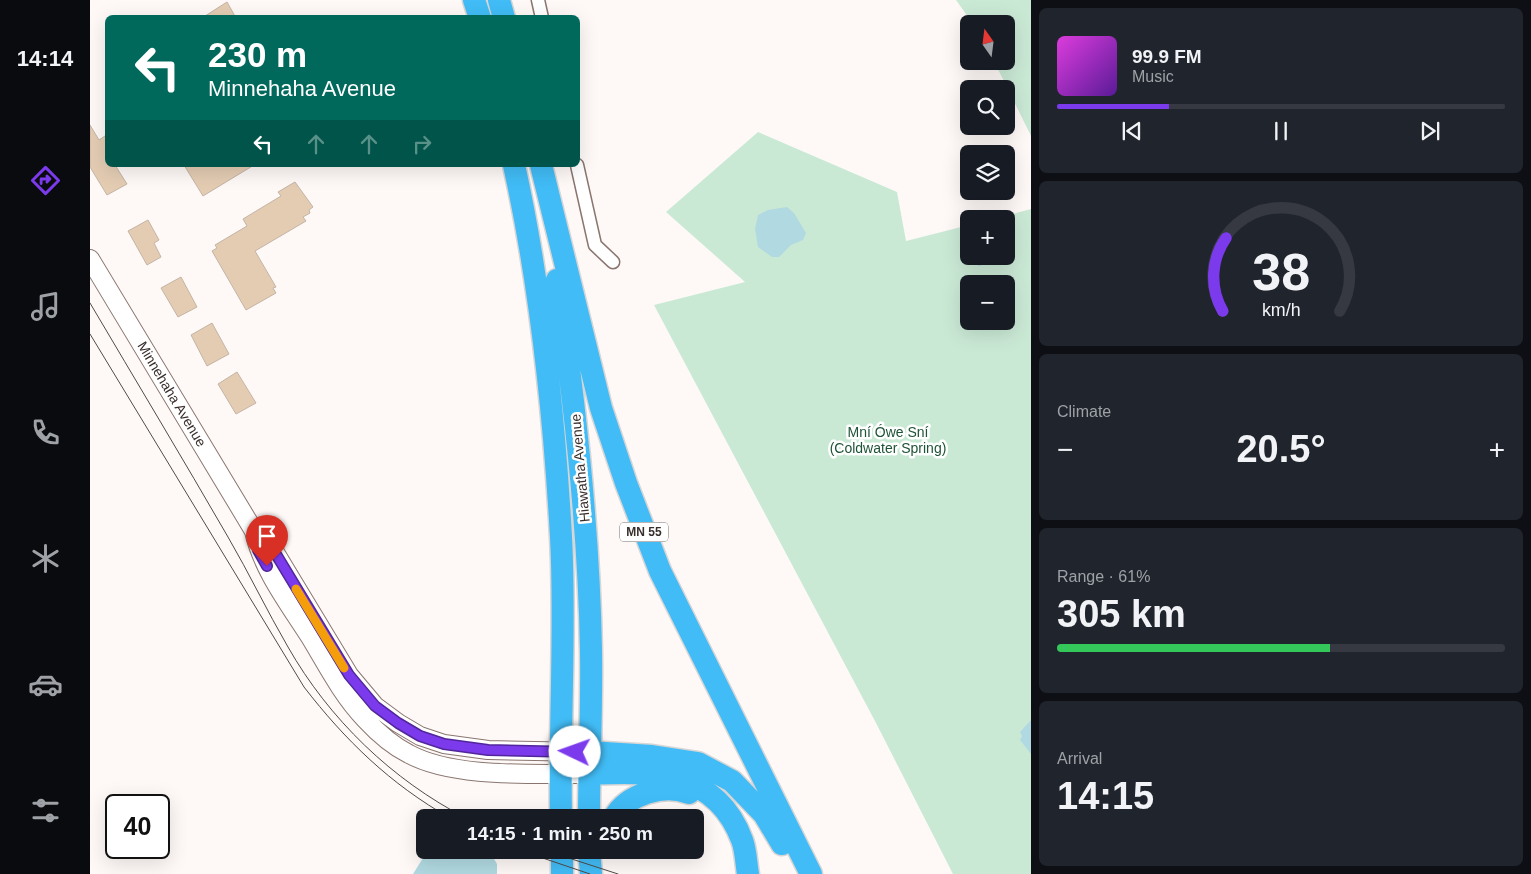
<!DOCTYPE html>
<meta charset="utf-8">
<style>
body{margin:0;font-family:Helvetica,sans-serif;background:#20242c;color:#f1f3f6;height:100vh;display:flex;flex-direction:column;font-size:19px;white-space:nowrap}
*{box-sizing:border-box;margin:0}
p{font-size:16px;color:#9ea1a6}
.icon{flex:none;width:28px;height:28px;fill:none;stroke:currentColor;stroke-width:2;stroke-linecap:round;stroke-linejoin:round}
.map{position:relative;flex:1;overflow:hidden}
.details{display:flex;flex-direction:column;gap:8px;padding:8px;background:#0d0f14;width:500px}
.details>*{flex:none}
.banner{position:absolute;left:15px;top:15px;width:475px;height:152px;border-radius:8px;box-shadow:0 5px 20px #0002;background:#00695c;color:#fff;overflow:hidden}
.needle{width:32px;rotate:346deg}
.buttons{position:absolute;left:870px;top:15px;display:grid;gap:10px}
.buttons a{display:grid;place-items:center;width:55px;height:55px;border-radius:8px;background:#171b24;box-shadow:0 5px 20px #0002;font-size:25px}
.speed{position:absolute;left:15px;top:794px;display:flex;gap:10px;font-size:25px;font-weight:700;text-align:center}
.speed>*{display:grid;place-content:center;width:65px;height:65px;border-radius:50%;background:#171b24;box-shadow:0 5px 20px #0002;line-height:1}
.speed .limit{border:2px solid #111;border-radius:8px;background:#fff;color:#111}
.pin{position:absolute;display:grid;place-items:center;width:42px;height:42px;color:#fff;margin:-51px -21px;border-radius:50% 50% 50% 0;rotate:-45deg;box-shadow:0 0 5px #0007}
.pin .icon{rotate:45deg}
.me{position:absolute;width:55px;margin:-28px;rotate:273deg;stroke-linejoin:round;filter:drop-shadow(0 0 4px #0008)}
.turn{display:flex;align-items:center;gap:18px;height:105px;padding:0 20px;font-size:22px}
.turn .icon{width:65px;height:65px;stroke-width:2.5}
.turn b{display:block;font-size:35px;line-height:42px}
.lanes{display:flex;align-items:center;height:48px;padding:0 20px;background:#0003;justify-content:center;gap:25px;direction:ltr}
.lanes .off{opacity:.35}
.big{font-size:38px;font-weight:700;line-height:1.1}
.details .card{flex:1;display:flex;flex-direction:column;justify-content:center;gap:8px;min-width:0;padding:0 18px;border-radius:8px;background:#20242c}
.details .dial{align-items:center;gap:0}
.dial svg{height:130px;overflow:visible;fill:none;stroke:#363941;stroke-width:7;stroke-linecap:round;text-anchor:middle}
.dial text{fill:#f1f3f6;stroke:none}
.song{display:flex;align-items:center;gap:15px}
.cover{width:60px;height:60px;border-radius:8px;background:linear-gradient(135deg,hsl(300 70% 55%),hsl(270 70% 35%))}
.played{height:5px;border-radius:2px;background:linear-gradient(90deg,#7c3aed 25%,#363941 25%)}
.keys{display:flex;justify-content:space-around;direction:ltr}
.heat{display:flex;justify-content:space-between;align-items:center;font-size:28px;direction:ltr}
.charge{height:8px;border-radius:4px;background:linear-gradient(90deg,#34c759 61%,#363941 0)}
.trip{position:absolute;left:326px;top:809px;width:288px;height:50px;border-radius:8px;background:#171b24;box-shadow:0 5px 20px #0002;font-weight:700;line-height:50px;text-align:center}
main{display:flex;flex:1;min-height:0}
.dock{display:flex;flex-direction:column;width:90px;justify-content:space-around;align-items:center;background:#090b0e;color:#9ea1a6}
.dock .icon{width:35px;height:35px}
.dock .current{color:#7c3aed}
.dock b{font-size:22px;color:#f1f3f6}
.map>svg:first-child{display:block}
.green{fill:#cae9d5;fill-rule:evenodd}
.water{fill:#b1d9e1}
.lines{fill:none;stroke-linecap:round;stroke-linejoin:round}
.stream{stroke:#b1d9e1;stroke-width:4}
.building{fill:#e4ccb3;stroke:#c4b4a5}
.street-casing{stroke:#8a766f;stroke-width:15}
.secondary-casing{stroke:#8a766f;stroke-width:20}
.highway-casing{stroke:#d7d5d5;stroke-width:25}
.street{stroke:#fff;stroke-width:12}
.secondary{stroke:#fff;stroke-width:18}
.highway{stroke:#41bcf6;stroke-width:22}
.tram{stroke:#534a48;stroke-width:1}
.route-casing{stroke:#51269a;stroke-width:12}
.route{stroke:#7c3aed;stroke-width:9}
.slow{stroke:#f59e0b;stroke-width:9}
.labels{text-anchor:middle;stroke-width:5;stroke-linejoin:round;paint-order:stroke}
.shield{fill:#fff;stroke:#746d6b;stroke-width:1}
.shield-label{font-size:12px;font-weight:bold;fill:#382f2c}
.street-label{font-size:14px;fill:#382f2c;stroke:#fff}
.park-label{font-size:14px;fill:#1f5337;stroke:#fff}
</style>
<main>
<nav class="dock">
<b>14:14</b>
<svg class="icon current" aria-label="directions" viewBox="0 0 24 24"><path d="M12 3l9 9-9 9-9-9zM9 14v-3h6M13 9l2 2-2 2"/></svg>
<svg class="icon" aria-label="music" viewBox="0 0 24 24"><path d="M9 18V5l10-2v13"/><circle cx="6" cy="18" r="3"/><circle cx="16" cy="16" r="3"/></svg>
<svg class="icon" aria-label="phone" viewBox="0 0 24 24"><path d="M5 4h4l2 5-3 2q2 4 5 5l2-3 5 2v4C11 20 4 13 5 4z"/></svg>
<svg class="icon" aria-label="climate" viewBox="0 0 24 24"><path d="M12 3v18M4 7l16 10M4 17L20 7"/></svg>
<svg class="icon" aria-label="car" viewBox="0 0 24 24"><path d="M5 17H2v-5l4-1 3-4h7l3 4 3 1v5h-3M9 17h6M6 11h13"/><circle cx="7" cy="17" r="2"/><circle cx="17" cy="17" r="2"/></svg>
<svg class="icon" aria-label="filters" viewBox="0 0 24 24"><path d="M4 7h16M4 17h16"/><circle cx="9" cy="7" r="2"/><circle cx="15" cy="17" r="2"/></svg>
</nav>
<div class="map">
<svg width="941" height="874" viewBox="0 0 941 874">
<rect width="100%" height="100%" fill="#fef9f7"/>
<!-- green -->
<path class="green" d="M866,0H941V136L904,61H916V24H883Z
M668,132L807,192L816,241L879,225V256H916V219H904L941,209V874H863L786,723L564,305L655,282L576,212ZM879,284H916V321H879Z"/>
<!-- water -->
<path class="water" d="M697,207L704,213L716,233L713,240L701,245L689,257H682L668,247L665,229L668,215L678,210Z
M941,720V754L930,740L932,736L930,732Z
M338,850H399L407,864V874H323Z"/>
<g class="lines">
<!-- stream -->
<path class="stream" d="M889,264L895,256"/>
</g>
<!-- building -->
<path class="building" d="M137,2L146,18H112Z
M0,125L9,140L18,134V165H25L37,184L17,195L0,167Z
M94,165H164L113,196Z
M205,182L223,207L219,210L220,213L213,217L216,221L165,251L186,287L183,288L186,293L156,310L122,251L127,248L125,245L157,226L153,219L191,196L188,192Z
M58,220L69,240L64,243L71,257L57,265L38,231Z
M91,277L107,307L88,317L71,288Z
M122,323L139,354L117,366L101,335Z
M147,372L166,403L146,414L128,384Z"/>
<g class="lines">
<defs>
<path id="street" d="M448,0L452,18
M487,165L505,245L523,262"/>
<path id="secondary" d="M0,259L164,531C172,569 199,604 220,637C237,665 252,695 275,719C287,732 303,746 319,754C365,779 447,773 499,774
M164,531L178,541L259,675L285,706L308,723L330,736L354,744L398,750L499,752"/>
<path id="highway" d="M384,0L390,18
M409,0L414,18
M424,165C451,287 464,412 471,537C476,630 469,724 471,818
M451,165L511,408L536,483L570,571L721,874
M467,280C485,403 499,526 501,651C502,706 499,762 499,818
M499,752L562,756L608,763L642,781L674,814L692,844
M499,774C563,771 626,770 652,840C656,850 656,863 658,874
M524,818C537,794 574,783 599,793
M472,850V874
M499,850L501,874"/>
</defs>
<!-- street casing -->
<use href="#street" class="street-casing"/>
<!-- secondary casing -->
<use href="#secondary" class="secondary-casing"/>
<!-- highway casing -->
<use href="#highway" class="highway-casing"/>
<!-- street -->
<use href="#street" class="street"/>
<!-- secondary -->
<use href="#secondary" class="secondary"/>
<!-- highway -->
<use href="#highway" class="highway"/>
<!-- tram -->
<path class="tram" d="M0,303C46,381 93,459 138,537C159,573 177,611 198,647C239,719 302,780 376,818
M0,334L214,687C255,740 300,784 360,818
M429,850L500,874
M454,850L528,874"/>
</g>
<g class="lines">
<defs>
<path id="route" d="M177,566L168,550L164,531L178,541L259,675L285,706L308,723L330,736L354,744L398,750L485,752"/>
</defs>
<!-- route casing -->
<use href="#route" class="route-casing"/>
<!-- route -->
<use href="#route" class="route"/>
<!-- slow -->
<path class="slow" d="M206,589L254,668"/>
</g>
<g class="labels">
<!-- shield labels -->
<rect class="shield" x="530" y="522.5" width="48" height="19" rx="4"/>
<g class="shield-label">
<text x="554" y="536">MN 55</text>
</g>
<!-- street labels -->
<g class="street-label">
<text transform="translate(82 394) rotate(59)" y="5">Minnehaha Avenue</text>
<text transform="translate(490 468) rotate(-95)" y="5">Hiawatha Avenue</text>
</g>
<!-- park labels -->
<g class="park-label">
<text x="798" y="437">Mní Ówe Sní<tspan x="798" dy="16">(Coldwater Spring)</tspan></text>
</g>
</g>
</svg>
<div class="buttons">
<a><svg class="needle" viewBox="-14 -14 28 28"><path d="M0-13l5 13h-10z" fill="#e53935"/><path d="M0 13l5-13h-10z" fill="#9ea1a6"/></svg></a>
<a><svg class="icon" aria-label="search" viewBox="0 0 24 24"><circle cx="10" cy="10" r="6"/><path d="M15 15l6 6"/></svg></a>
<a><svg class="icon" aria-label="layers" viewBox="0 0 24 24"><path d="M12 4l9 5-9 5-9-5zM3 14l9 5 9-5"/></svg></a>
<a>+</a>
<a>−</a>
</div>
<div class="speed"><div class="limit">40</div></div>
<div class="pin" style="left:177px;top:566px;background:#d93025"><svg class="icon" aria-label="arrive" viewBox="0 0 24 24"><path d="M6 21V4h12l-3 4 3 4H6"/></svg></div>
<svg class="me" style="left:485px;top:752px" viewBox="-20 -20 40 40"><circle r="19" fill="#fff"/><path d="M0-13L10 11 0 6-10 11z" fill="#7c3aed"/></svg>
<div class="trip">14:15 · 1 min · 250 m</div>
<div class="banner">
<div class="turn"><svg class="icon" aria-label="left" viewBox="0 0 24 24"><path d="M17 20v-9H6M10 6l-5 5 5 5"/></svg><div><b>230 m</b>Minnehaha Avenue</div></div>
<div class="lanes"><svg class="icon" aria-label="left" viewBox="0 0 24 24"><path d="M17 20v-9H6M10 6l-5 5 5 5"/></svg><svg class="icon off" aria-label="ahead" viewBox="0 0 24 24"><path d="M12 20V5M6 11l6-6 6 6"/></svg><svg class="icon off" aria-label="ahead" viewBox="0 0 24 24"><path d="M12 20V5M6 11l6-6 6 6"/></svg><svg class="icon off" aria-label="right" viewBox="0 0 24 24"><path d="M7 20v-9h11M14 6l5 5-5 5"/></svg></div>
</div>
</div>
<section class="details">
<div class="card">
<div class="song"><i class="cover"></i><div><b>99.9 FM</b><p>Music</p></div></div>
<div class="played"></div>
<div class="keys"><svg class="icon" aria-label="previous" viewBox="0 0 24 24"><path d="M18 5L8 12l10 7zM5 5v14"/></svg><svg class="icon" aria-label="pause" viewBox="0 0 24 24"><path d="M8 5v14M16 5v14"/></svg><svg class="icon" aria-label="next" viewBox="0 0 24 24"><path d="M6 5l10 7-10 7zM19 5v14"/></svg></div>
</div>
<div class="card dial"><svg viewBox="0 0 100 80">
<path d="M14 69A42 42 0 1 1 86 69"/>
<path d="M14 69A42 42 0 0 1 16 24" stroke="#7c3aed"/>
<text x="50" y="56" font-size="32" font-weight="700">38</text>
<text x="50" y="72" font-size="11">km/h</text>
</svg></div>
<div class="card"><p>Climate</p>
<div class="heat"><a>−</a><b class="big">20.5°</b><a>+</a></div>
</div>
<div class="card"><p>Range · 61%</p><b class="big">305 km</b><div class="charge"></div></div>
<div class="card"><p>Arrival</p><b class="big">14:15</b></div>
</section>
</main>
